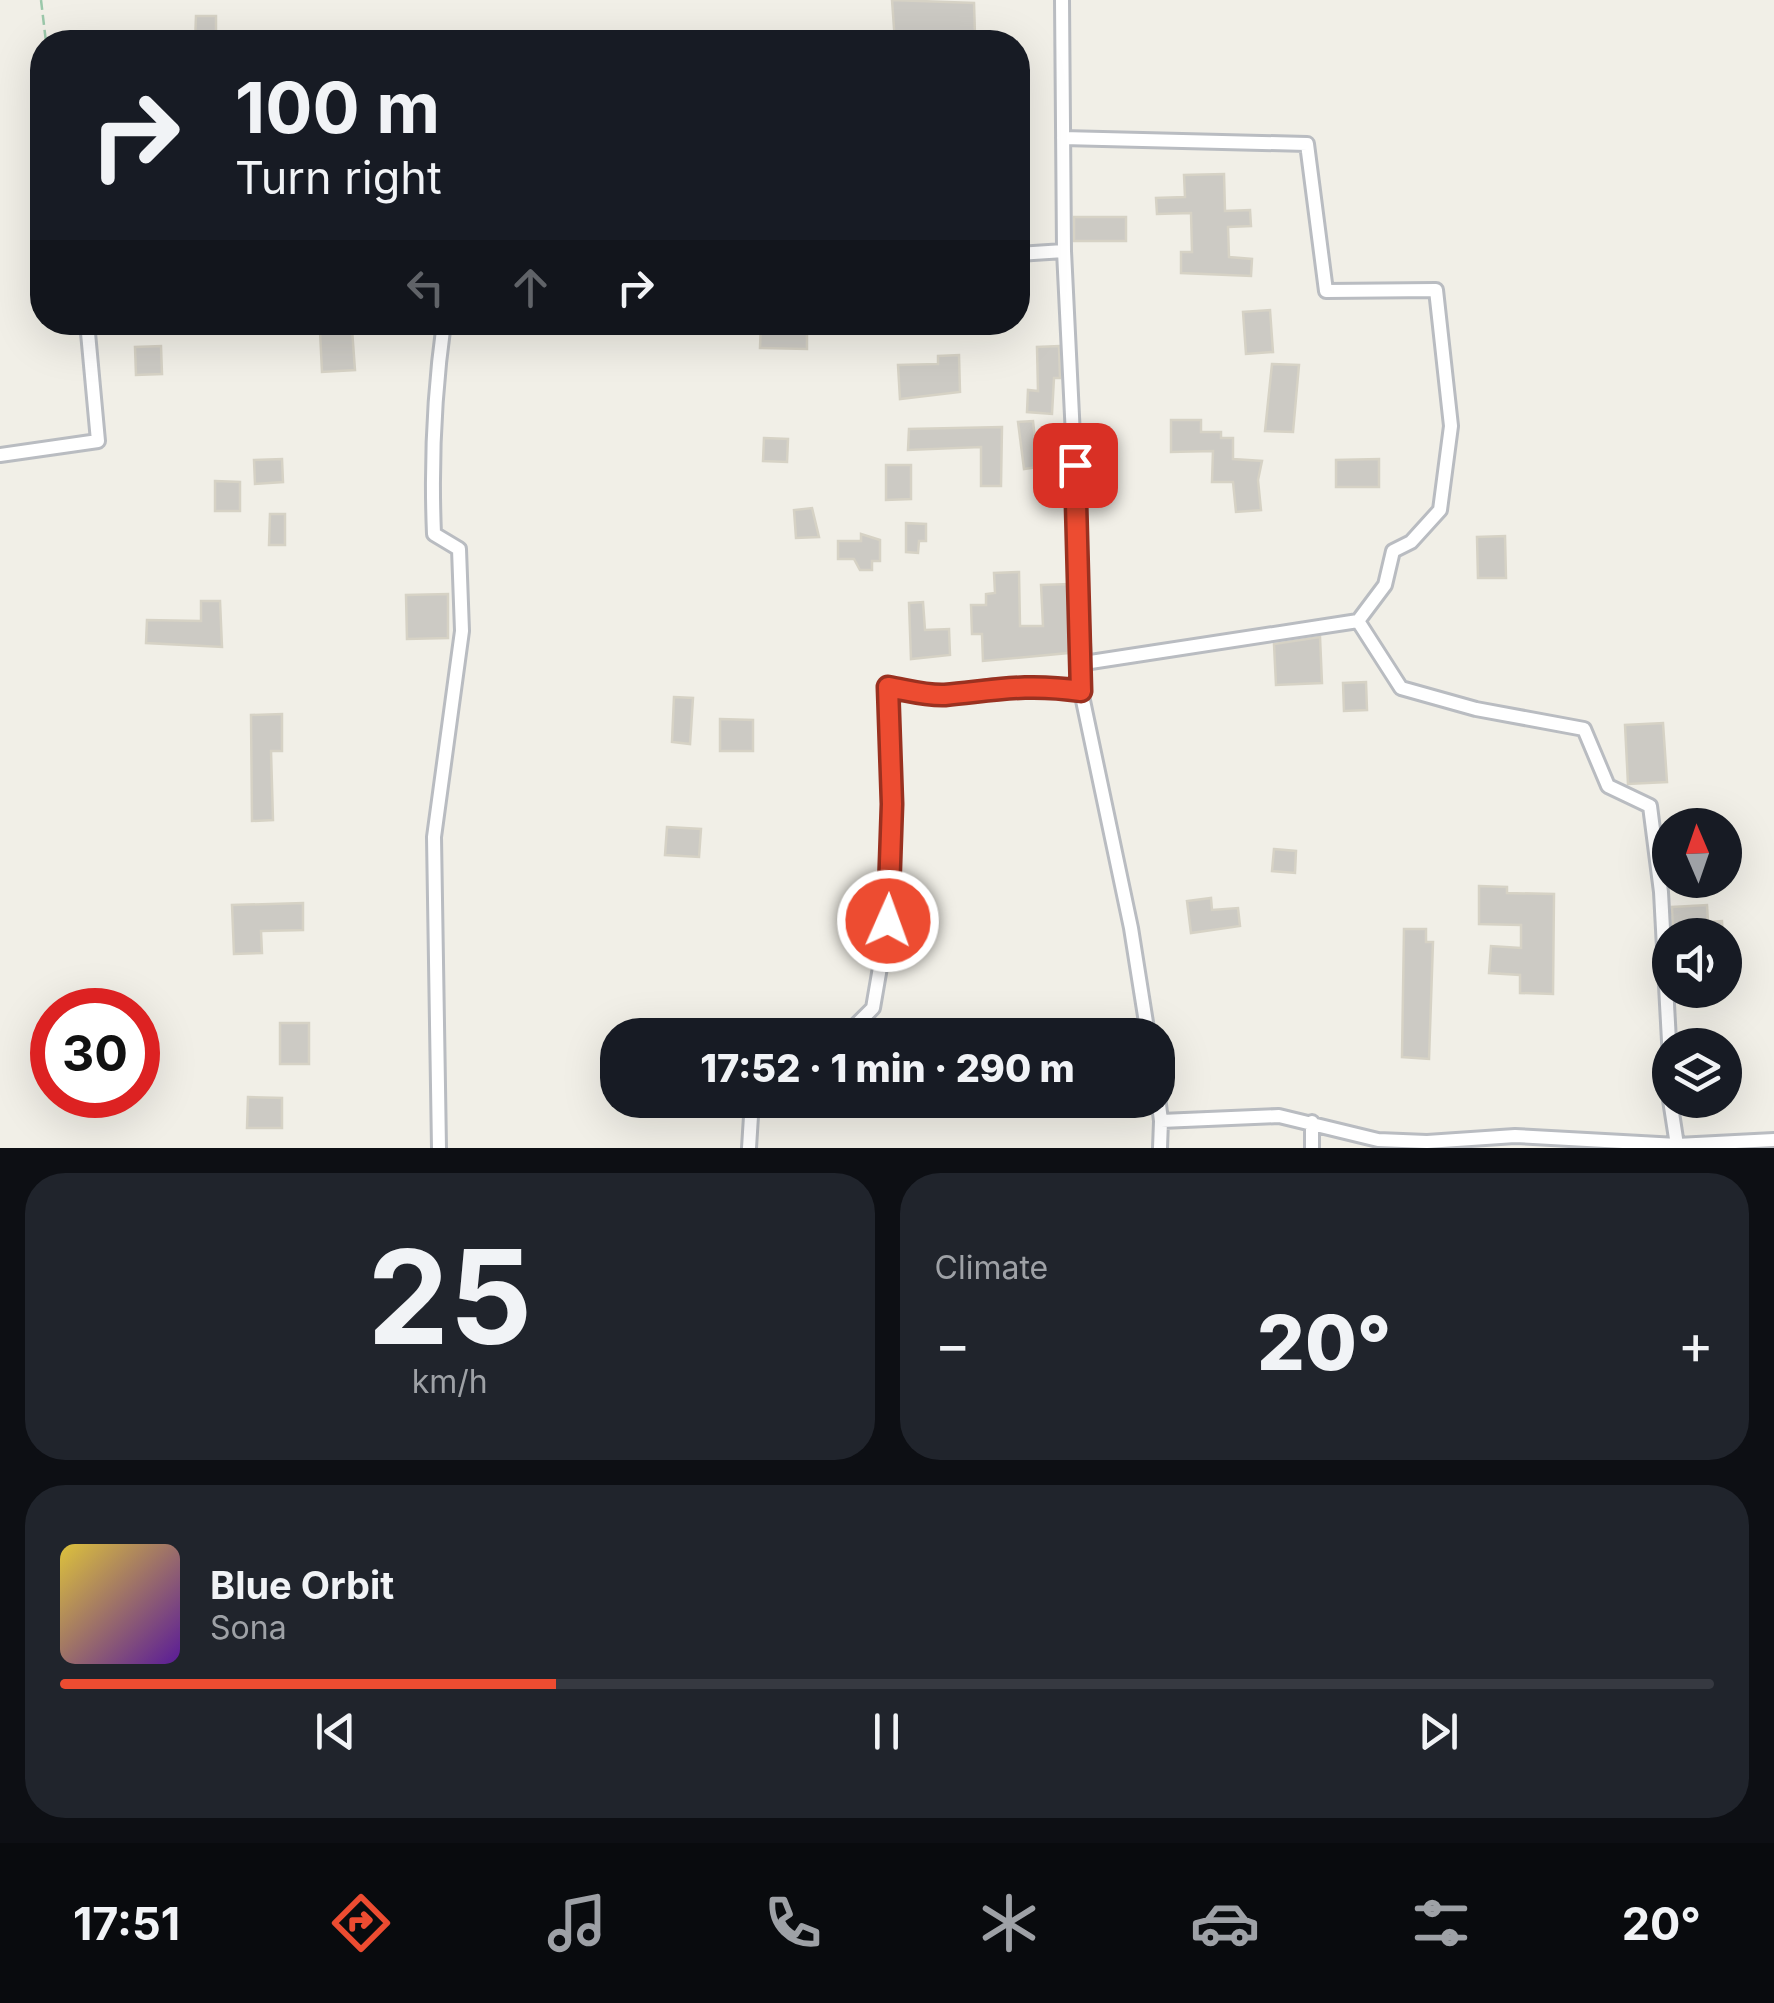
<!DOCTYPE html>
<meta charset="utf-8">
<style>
body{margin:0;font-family:Inter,sans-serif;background:#20242c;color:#f1f3f6;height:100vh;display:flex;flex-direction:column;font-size:38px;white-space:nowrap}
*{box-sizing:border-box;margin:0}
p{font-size:32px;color:#9ea1a6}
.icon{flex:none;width:55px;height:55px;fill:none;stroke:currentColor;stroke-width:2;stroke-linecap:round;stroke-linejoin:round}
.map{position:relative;height:1148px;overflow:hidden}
.panel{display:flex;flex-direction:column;gap:25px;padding:25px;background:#0d0f14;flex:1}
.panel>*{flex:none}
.hud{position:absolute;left:30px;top:30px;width:1000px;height:305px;border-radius:40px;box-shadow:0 10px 40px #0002;background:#171b24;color:#f1f3f6;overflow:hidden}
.needle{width:65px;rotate:358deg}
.buttons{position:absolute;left:1652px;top:808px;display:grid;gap:20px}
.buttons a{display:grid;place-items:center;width:90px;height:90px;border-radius:50%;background:#171b24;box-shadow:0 10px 40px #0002;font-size:50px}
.speed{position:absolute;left:30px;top:988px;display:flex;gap:20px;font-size:50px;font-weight:700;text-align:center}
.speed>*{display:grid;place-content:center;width:130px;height:130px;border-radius:50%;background:#171b24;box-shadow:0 10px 40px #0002;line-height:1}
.speed .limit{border:15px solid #d22;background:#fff;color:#111}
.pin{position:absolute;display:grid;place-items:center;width:85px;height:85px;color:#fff;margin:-42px;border-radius:20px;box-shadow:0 5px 15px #0006}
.me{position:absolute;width:110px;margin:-55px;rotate:2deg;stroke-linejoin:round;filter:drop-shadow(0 0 8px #0008)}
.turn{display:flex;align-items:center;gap:35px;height:210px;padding:0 40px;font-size:45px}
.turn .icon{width:130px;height:130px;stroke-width:2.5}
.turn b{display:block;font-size:70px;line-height:85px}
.lanes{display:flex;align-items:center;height:95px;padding:0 40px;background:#0003;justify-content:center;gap:50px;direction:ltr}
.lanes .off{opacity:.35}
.big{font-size:75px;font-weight:800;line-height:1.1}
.panel .tile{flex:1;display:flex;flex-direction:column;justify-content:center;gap:15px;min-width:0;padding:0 35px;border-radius:40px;background:#20242c}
.panel .dial{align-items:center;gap:0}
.dial b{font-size:130px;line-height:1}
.song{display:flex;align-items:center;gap:30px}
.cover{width:120px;height:120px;border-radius:15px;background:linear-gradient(135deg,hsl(50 70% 55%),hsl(270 70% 35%))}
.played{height:10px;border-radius:5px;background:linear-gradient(90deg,#ed4c31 30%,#363941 30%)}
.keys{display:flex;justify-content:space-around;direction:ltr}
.heat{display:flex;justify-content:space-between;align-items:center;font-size:55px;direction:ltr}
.panel .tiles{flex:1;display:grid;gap:25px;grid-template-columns:1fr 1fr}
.tile:last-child{grid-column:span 2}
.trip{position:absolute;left:600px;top:1018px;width:575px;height:100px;border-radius:40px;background:#171b24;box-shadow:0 10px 40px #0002;font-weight:800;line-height:100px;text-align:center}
.tab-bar{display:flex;height:160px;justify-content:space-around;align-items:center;background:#090b0e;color:#9ea1a6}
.tab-bar .icon{width:70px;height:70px}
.tab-bar .selected{color:#ed4c31}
.tab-bar b{font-size:45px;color:#f1f3f6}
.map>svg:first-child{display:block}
.building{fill:#cccac4;stroke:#d6d2c5;stroke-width:2.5}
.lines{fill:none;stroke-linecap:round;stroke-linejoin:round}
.minor-casing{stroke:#b9bcc1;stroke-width:18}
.path{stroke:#9bc8aa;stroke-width:2.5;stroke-dasharray:10 5;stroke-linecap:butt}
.minor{stroke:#fff;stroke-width:12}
.route-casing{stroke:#9a3120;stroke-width:25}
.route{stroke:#ed4c31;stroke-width:18}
</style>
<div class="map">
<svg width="1774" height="1148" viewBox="0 0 1774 1148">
<rect width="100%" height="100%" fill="#f1efe7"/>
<!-- building -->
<path class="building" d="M892,0L974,3L975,35L895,42Z
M196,16H216V42H195Z
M1224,174L1225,211L1250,210L1251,226L1228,227L1229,257L1252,259L1251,276L1181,273V252H1192L1191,213L1157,214L1156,198L1185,197L1184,175Z
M1074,217H1126V241H1074Z
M1270,310L1273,352L1246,354L1243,312Z
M761,323L807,324V349L760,348Z
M352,329L355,370L322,372L320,331Z
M161,346L162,374L136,375L135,347Z
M1059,346L1060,378H1054L1052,414L1027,412L1028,390L1038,391L1037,347Z
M959,355L960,392L900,399L898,365L938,364V356Z
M1272,364L1299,365L1293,432L1265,431Z
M1171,420H1201V432H1221V438H1233V459L1262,461L1258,480L1261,510L1236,512L1233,482H1212L1213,451L1171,452Z
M1033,421L1038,467L1024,469L1018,422Z
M1002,427L1001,486H981V447L908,450L909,429Z
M764,438L788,439L787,462L763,461Z
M282,459L283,482L255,484L254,460Z
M1379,459V487H1336V460Z
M886,465H911V499L886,500Z
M215,481L240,482V511H215Z
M812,508L819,537L796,538L794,510Z
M270,514H285V545H269Z
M906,523L926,524V541H919L918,553L906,552Z
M861,534L880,540V561H872V570H860L854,559H838V541H861Z
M1505,536L1506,578H1478L1477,537Z
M1019,572L1020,626H1043L1041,585L1070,584L1068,653L983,661L982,634H972L971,605H986V594L995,593L994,573Z
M448,594V638L407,639L406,595Z
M201,601H220L222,647L146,643L147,620L201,621Z
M923,602L925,630L949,629L950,655L911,659L909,603Z
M1320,637L1322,683L1276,685L1274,644Z
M1366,682L1367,710L1344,711L1343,683Z
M674,697L693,698L690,744L672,742Z
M282,714V751H271L273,820L252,821L251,715Z
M720,719L753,720V751H720Z
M1663,723L1667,782L1628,784L1625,725Z
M667,827L701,829L699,857L665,855Z
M1274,849L1296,851L1295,873L1272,871Z
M1479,886L1507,887V893L1554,894L1553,994L1520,993V975L1489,973L1491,946L1521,948V925L1479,924Z
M1211,898L1212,910L1238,908L1240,926L1191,933L1187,901Z
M303,903V930L261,931L262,953L234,954L232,905Z
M1707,905L1708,922L1722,921L1723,935H1673L1672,907Z
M1404,929H1426V942H1433L1429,1059L1402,1057Z
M280,1023H309V1064H280Z
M248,1097L282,1098V1128H247Z"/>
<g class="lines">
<defs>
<path id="minor" d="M1062,0L1064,251L1084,663L1081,691L1131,928L1148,1035
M1063,138L1307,144L1326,291L1436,290L1451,426L1440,510L1411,542L1393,551L1385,585L1358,621L1084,663
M1018,254L1064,251
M0,455L98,441L87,322
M1358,621L1401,688L1476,709L1584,729L1608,786L1650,806L1661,892L1670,1060
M846,1035L873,1008L888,921L892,804L889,687L941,695L995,686L1039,685L1081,691
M1670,1067V1097
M1158,1096L1161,1121
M1670,1100L1677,1145
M439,1148L434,837L462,631L459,549L434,534C431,462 434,394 444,322
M749,1148L752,1100
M1160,1148L1161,1121L1279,1116L1378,1140L1427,1142L1515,1136L1677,1145L1774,1140
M1312,1148V1122"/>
</defs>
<!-- minor casing -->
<use href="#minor" class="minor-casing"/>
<!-- path -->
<path class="path" d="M41,0L46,42"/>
<!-- minor -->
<use href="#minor" class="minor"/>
</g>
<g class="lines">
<defs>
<path id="route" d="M888,921L892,804L888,687C906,690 927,696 945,695C997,690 1027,683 1081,691L1075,465"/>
</defs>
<!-- route casing -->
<use href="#route" class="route-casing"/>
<!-- route -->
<use href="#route" class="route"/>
</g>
</svg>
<div class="buttons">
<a><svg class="needle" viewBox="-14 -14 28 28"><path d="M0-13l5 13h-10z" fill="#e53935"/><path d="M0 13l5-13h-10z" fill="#9ea1a6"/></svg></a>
<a><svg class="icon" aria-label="sound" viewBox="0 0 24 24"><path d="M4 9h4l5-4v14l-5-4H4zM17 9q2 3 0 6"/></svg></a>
<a><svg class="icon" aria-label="layers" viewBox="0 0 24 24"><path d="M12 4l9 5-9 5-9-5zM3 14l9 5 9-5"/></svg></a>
</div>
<div class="speed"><div class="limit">30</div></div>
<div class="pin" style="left:1075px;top:465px;background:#d93025"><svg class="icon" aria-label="arrive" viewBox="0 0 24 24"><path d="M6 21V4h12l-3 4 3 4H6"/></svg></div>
<svg class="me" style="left:888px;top:921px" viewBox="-20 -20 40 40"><circle r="17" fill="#ed4c31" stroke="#fff" stroke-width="3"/><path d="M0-11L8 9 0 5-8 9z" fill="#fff"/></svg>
<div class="trip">17:52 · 1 min · 290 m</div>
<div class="hud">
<div class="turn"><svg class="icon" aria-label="right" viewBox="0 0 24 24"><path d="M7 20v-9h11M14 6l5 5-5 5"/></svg><div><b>100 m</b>Turn right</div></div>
<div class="lanes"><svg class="icon off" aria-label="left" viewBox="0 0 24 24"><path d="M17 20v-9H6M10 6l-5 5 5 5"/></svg><svg class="icon off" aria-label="ahead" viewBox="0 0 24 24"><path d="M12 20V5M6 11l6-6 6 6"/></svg><svg class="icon" aria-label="right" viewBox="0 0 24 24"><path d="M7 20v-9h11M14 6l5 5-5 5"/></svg></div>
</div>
</div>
<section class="panel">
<div class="tiles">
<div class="tile dial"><b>25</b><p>km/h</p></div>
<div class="tile"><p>Climate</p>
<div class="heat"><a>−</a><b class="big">20°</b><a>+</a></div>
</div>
<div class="tile">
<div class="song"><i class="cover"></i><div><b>Blue Orbit</b><p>Sona</p></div></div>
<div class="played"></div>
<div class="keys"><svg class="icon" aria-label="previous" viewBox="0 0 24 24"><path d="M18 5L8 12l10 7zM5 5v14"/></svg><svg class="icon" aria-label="pause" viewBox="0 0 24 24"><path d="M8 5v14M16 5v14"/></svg><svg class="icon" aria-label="next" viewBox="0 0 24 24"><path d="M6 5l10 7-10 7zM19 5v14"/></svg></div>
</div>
</div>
</section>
<nav class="tab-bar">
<b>17:51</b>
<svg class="icon selected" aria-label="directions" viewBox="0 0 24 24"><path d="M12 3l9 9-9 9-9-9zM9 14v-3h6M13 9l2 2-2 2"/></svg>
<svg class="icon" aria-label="music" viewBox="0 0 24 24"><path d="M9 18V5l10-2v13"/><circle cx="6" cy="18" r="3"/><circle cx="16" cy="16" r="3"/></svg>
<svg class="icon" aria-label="phone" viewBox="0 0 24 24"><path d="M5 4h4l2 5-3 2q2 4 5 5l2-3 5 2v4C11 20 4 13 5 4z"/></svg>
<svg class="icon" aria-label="climate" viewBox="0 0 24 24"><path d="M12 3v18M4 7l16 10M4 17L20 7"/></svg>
<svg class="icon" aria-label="car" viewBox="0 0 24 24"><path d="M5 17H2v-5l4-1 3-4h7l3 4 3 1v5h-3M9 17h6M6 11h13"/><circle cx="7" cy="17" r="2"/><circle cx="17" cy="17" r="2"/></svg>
<svg class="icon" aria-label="filters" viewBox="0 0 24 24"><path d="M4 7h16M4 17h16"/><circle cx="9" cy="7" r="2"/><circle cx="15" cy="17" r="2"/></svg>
<b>20°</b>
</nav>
